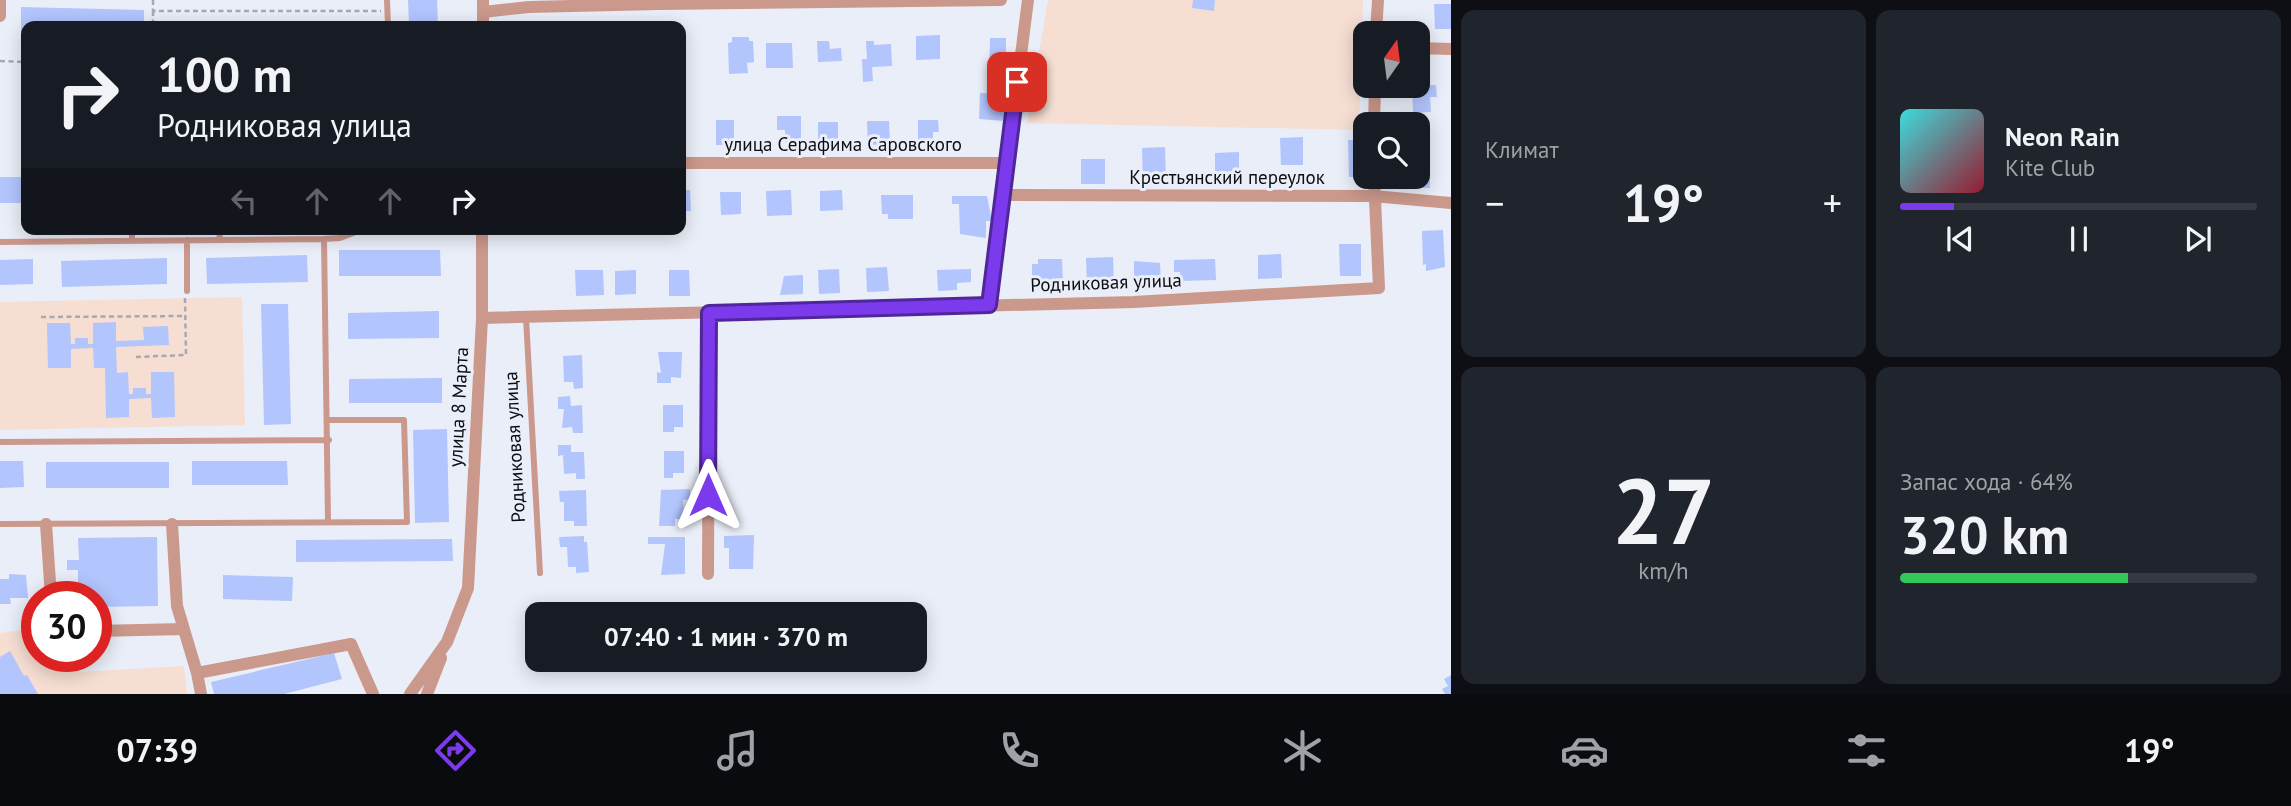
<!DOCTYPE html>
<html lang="ru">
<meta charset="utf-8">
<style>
body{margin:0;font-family:"PT Sans",sans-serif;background:#20242c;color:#f1f3f6;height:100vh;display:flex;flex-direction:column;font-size:26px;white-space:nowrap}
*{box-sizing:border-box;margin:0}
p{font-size:23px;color:#9ea1a6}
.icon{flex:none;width:38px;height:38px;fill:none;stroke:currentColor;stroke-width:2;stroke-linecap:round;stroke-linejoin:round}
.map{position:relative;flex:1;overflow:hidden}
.side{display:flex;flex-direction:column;gap:10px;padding:10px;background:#0d0f14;width:840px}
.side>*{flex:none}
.hud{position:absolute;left:21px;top:21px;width:665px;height:214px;border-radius:14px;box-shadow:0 4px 18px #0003;background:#171b24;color:#f1f3f6;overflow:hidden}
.needle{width:46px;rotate:14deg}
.fabs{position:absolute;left:1353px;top:21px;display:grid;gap:14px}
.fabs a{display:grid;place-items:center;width:77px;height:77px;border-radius:14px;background:#171b24;box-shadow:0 4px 18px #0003;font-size:35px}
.speed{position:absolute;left:21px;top:581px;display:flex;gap:14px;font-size:35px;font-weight:700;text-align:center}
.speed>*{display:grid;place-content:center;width:91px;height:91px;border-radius:50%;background:#171b24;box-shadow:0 4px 18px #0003;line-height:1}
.speed .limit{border:10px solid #d22;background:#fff;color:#111}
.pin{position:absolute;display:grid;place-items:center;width:60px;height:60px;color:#fff;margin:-30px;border-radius:14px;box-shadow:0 4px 10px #0006}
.me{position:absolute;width:77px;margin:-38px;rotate:0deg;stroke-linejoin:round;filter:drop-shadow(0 0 5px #0008)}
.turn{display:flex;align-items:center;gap:24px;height:147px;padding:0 21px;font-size:32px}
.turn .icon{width:91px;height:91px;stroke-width:2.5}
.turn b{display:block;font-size:49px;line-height:60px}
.lanes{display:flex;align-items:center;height:66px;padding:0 21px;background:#0003;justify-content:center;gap:35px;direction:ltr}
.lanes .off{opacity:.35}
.big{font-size:52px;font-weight:700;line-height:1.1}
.side .tile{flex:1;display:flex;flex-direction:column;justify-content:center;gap:10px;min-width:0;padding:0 24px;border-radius:14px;background:#20242c}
.side .dial{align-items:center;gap:0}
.dial b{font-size:91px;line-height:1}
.song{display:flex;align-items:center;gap:21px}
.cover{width:84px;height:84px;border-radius:10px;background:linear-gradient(135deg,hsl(180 70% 55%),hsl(350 70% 35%))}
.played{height:7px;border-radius:4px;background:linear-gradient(90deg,#7c3aed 15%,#363941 15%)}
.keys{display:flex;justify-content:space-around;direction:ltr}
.heat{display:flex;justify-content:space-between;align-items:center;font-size:38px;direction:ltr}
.charge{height:10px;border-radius:5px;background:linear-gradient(90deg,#34c759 64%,#363941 0)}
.side .tiles{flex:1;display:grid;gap:10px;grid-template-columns:repeat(2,1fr)}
.trip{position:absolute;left:525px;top:602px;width:402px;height:70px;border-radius:14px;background:#171b24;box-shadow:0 4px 18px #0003;font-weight:700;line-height:70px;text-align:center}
.dock{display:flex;height:112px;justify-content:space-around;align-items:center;background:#090b0e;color:#9ea1a6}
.dock .icon{width:49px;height:49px}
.dock .active{color:#7c3aed}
.dock b{font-size:32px;color:#f1f3f6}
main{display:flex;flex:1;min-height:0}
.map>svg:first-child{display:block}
.education{fill:#f6ded3}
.building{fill:#b2c5fd}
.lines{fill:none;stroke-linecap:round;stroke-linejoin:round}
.path{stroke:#a6a9b1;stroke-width:2.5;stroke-dasharray:5 3.5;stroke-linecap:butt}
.service{stroke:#cb988c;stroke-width:6}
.minor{stroke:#cb988c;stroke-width:12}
.route-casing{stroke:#51269a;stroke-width:18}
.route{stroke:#7c3aed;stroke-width:12}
.labels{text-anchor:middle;stroke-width:6;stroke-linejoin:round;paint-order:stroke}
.street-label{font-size:19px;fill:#0c0d10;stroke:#eaeef8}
</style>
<main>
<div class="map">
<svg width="1451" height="694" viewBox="0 0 1451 694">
<rect width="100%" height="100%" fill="#eaeef8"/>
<!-- education -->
<path class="education" d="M1048,0H1363L1359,130L1027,123Z
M242,297L245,425L0,430V302Z
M30,629L37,630V656H64L79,672L184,666L187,694H0V633Z"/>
<!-- building -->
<path class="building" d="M408,0H437L438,26H409Z
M1193,0H1215L1214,11L1192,8Z
M1434,4H1451V29H1435Z
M21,7L144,10V26H26V37H21Z
M940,35V59L916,60V36Z
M732,37H749V41H753L754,62L747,63L748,73L729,74L728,43L732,42Z
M990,38H1006V58H1015L1014,82L989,81Z
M817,41H829L830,49L841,48L842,61L818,62Z
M866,41H874V45L891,44L892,66L872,67L873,81L863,82L862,59H867Z
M766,43H792L793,68H766Z
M23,77H26V129H22Z
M1436,85L1437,97H1430L1431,112L1413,113L1412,86Z
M980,93L1006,94L1005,121L979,119Z
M777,116H801V142H785V130H777Z
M716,120H734V145H716Z
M918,120H938L939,132H933V143L918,144Z
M681,121H686V146H681Z
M867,121H889L890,144L868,145Z
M818,122H838V145L818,146Z
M1303,137V165H1281L1280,138Z
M1348,140H1365V177H1349Z
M1165,147L1166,183L1143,184L1142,148Z
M1239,152V183H1215V153Z
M1081,159H1105V184H1081Z
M1418,168H1430V188H1413Z
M0,177H26V203H0Z
M681,190H690L691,211H681Z
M791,190L792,215L767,216L766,191Z
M842,190L843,210L820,211V191Z
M720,192H741V214L721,215Z
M881,195H913V219H888V214H882Z
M952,196H987L992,221H986V238L960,234L959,204H952Z
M139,229H166V233H139Z
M1443,230L1445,267L1426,271V264L1423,265L1422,231Z
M1339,244H1361V276H1340Z
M339,250H440L441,276H339Z
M1281,254L1282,278L1258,279V255Z
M307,255L308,282L207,284L206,258Z
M1113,257L1114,286L1087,287L1086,258Z
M167,258V284L62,287L61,261Z
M33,259V284L0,285V260Z
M1038,259H1062L1063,285H1039V278H1032V264H1038Z
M1215,259L1216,280L1180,281V272H1174V260Z
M1134,261L1160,263L1161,281H1134Z
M887,267L889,291L867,292L866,268Z
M839,269L840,293L819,294L818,270Z
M971,269V282L957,283V290L938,291L937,270Z
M575,270H603L604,295L576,296Z
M636,270V294L615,295V271Z
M669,270H689L690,296H669Z
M803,275V294L780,295L784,276Z
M261,304H288L291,424L264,425Z
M439,311V338L348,339V313Z
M116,322V341L144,340L143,327L168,326L169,345L116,347L117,373L128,372L129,394H133V388H146V394H151V372H174L175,417L152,418L151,398L129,399V417L106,418L105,368H94L93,348L71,349V368H48L47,323H70L71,344H75V338H88V344H93V323Z
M658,352H682L681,378L671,377V383H657V372L661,373Z
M582,355L583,388L574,389L573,382H564L563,356Z
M442,378V403H349V379Z
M570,396L571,406L582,405L583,433H573L572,427L562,428L564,409H558V397Z
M663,405H683V427H674V432H663Z
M447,429L449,522L415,523L413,430Z
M558,445H571V452H584L585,479H576V473L564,474L563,455L558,456Z
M664,451H684V473H673V478H664Z
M0,461H23L24,487L0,488Z
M192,461H287L288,485H192Z
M46,462H169V488H46Z
M690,489V499L683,500L684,519H675V526H659L661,490Z
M586,490L587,526H574V521H564V502H560L559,491Z
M754,535L753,569H729V548H724V536Z
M584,536V542H587L589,572L576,573V567H568L567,547H560L559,537Z
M157,537L158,606L96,607V597H78V570H67V560H79L78,538Z
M648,537H685V574L661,575L665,544H648Z
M452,539L453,561L296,562V540Z
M9,574L26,575L28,598H10L11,604H0V579H9Z
M223,575L293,577L292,601L223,599Z
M10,651L24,676L27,675L38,694H0V657Z
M334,653L342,679L284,694H214L211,682Z
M1451,675V694H1445L1442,689L1448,686L1444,679Z"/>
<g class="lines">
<!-- path -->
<path class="path" d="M153,0V11H381
M153,11V26
M0,61L26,62
M41,317L186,316
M136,357L186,355L185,298"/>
<!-- service -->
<path class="service" d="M387,0L388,26
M132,229V241
M219,229L220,240
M324,239L328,521
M0,242L324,239L340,238L364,229
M187,291V240
M526,318L540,573
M0,442L329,440
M0,524L407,522L404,420H329"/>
<!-- minor -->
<path class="minor" d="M483,12L529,7L658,4L1001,0
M0,16V0
M483,26V0
M1376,33L1378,0
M1418,48L1451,49
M1374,124L1375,86
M681,163H1006
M1002,195L1373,196L1451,203
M989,305L1028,0
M482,318L1134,302L1379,288L1374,177
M46,524L51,597
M172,524L177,606L197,673
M708,574L709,313
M96,631L184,629
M201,694L197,673L351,644L373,694
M410,694L447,642L468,588L482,318V229
M427,694L441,658"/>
</g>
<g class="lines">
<defs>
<path id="route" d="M708,495L709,313L989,305L1017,82"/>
</defs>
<!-- route casing -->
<use href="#route" class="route-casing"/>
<!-- route -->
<use href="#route" class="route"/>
</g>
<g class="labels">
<!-- street labels -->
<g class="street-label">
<text x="843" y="151">улица Серафима Саровского</text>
<text x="1227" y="184">Крестьянский переулок</text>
<text transform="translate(1106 282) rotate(-2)" y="7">Родниковая улица</text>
<text transform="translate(458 407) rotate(-87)" y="7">улица 8 Марта</text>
<text transform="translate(514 447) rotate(-93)" y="7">Родниковая улица</text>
</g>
</g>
</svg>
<div class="fabs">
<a><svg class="needle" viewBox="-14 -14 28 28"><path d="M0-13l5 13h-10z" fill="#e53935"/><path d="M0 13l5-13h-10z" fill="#9ea1a6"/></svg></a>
<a><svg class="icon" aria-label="search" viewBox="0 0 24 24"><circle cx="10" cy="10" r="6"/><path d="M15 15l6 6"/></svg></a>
</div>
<div class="speed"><div class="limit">30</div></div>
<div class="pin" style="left:1017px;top:82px;background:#d93025"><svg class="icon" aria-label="arrive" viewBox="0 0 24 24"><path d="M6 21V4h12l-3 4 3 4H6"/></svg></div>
<svg class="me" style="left:708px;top:495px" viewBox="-20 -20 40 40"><path d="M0-17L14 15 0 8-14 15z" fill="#7c3aed" stroke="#fff" stroke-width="4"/></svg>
<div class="trip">07:40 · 1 мин · 370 m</div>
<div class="hud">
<div class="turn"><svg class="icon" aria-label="right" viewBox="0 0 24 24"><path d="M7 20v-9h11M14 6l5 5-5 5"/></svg><div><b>100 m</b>Родниковая улица</div></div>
<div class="lanes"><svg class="icon off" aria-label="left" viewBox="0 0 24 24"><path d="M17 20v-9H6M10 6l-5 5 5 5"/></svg><svg class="icon off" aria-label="ahead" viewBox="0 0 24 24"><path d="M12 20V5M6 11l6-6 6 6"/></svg><svg class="icon off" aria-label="ahead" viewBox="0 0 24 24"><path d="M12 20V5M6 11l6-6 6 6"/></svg><svg class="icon" aria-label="right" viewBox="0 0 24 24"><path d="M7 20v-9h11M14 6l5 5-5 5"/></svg></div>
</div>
</div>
<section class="side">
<div class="tiles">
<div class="tile"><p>Климат</p>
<div class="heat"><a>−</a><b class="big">19°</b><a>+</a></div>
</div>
<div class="tile">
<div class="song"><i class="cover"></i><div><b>Neon Rain</b><p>Kite Club</p></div></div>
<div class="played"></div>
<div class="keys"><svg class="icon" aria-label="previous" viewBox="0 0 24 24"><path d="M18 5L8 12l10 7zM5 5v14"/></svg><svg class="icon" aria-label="pause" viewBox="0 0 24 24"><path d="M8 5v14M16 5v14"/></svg><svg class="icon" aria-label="next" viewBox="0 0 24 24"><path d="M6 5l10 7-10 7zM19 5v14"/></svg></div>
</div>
<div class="tile dial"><b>27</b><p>km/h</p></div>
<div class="tile"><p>Запас хода · 64%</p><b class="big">320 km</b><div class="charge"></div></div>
</div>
</section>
</main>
<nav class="dock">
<b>07:39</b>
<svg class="icon active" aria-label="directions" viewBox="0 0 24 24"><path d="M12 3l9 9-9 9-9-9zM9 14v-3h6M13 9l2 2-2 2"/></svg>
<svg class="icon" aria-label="music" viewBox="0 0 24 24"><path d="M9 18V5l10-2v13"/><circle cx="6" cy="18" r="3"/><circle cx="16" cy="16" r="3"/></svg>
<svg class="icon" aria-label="phone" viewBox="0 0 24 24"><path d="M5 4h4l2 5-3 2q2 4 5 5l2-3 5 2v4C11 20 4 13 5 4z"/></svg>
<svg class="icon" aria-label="climate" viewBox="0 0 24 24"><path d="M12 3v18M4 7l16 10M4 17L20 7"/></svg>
<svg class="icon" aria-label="car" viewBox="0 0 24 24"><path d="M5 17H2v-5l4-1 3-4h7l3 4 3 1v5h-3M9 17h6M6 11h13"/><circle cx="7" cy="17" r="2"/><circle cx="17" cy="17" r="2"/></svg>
<svg class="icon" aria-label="filters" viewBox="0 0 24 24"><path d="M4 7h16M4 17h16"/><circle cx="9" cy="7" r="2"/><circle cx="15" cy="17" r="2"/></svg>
<b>19°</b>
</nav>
